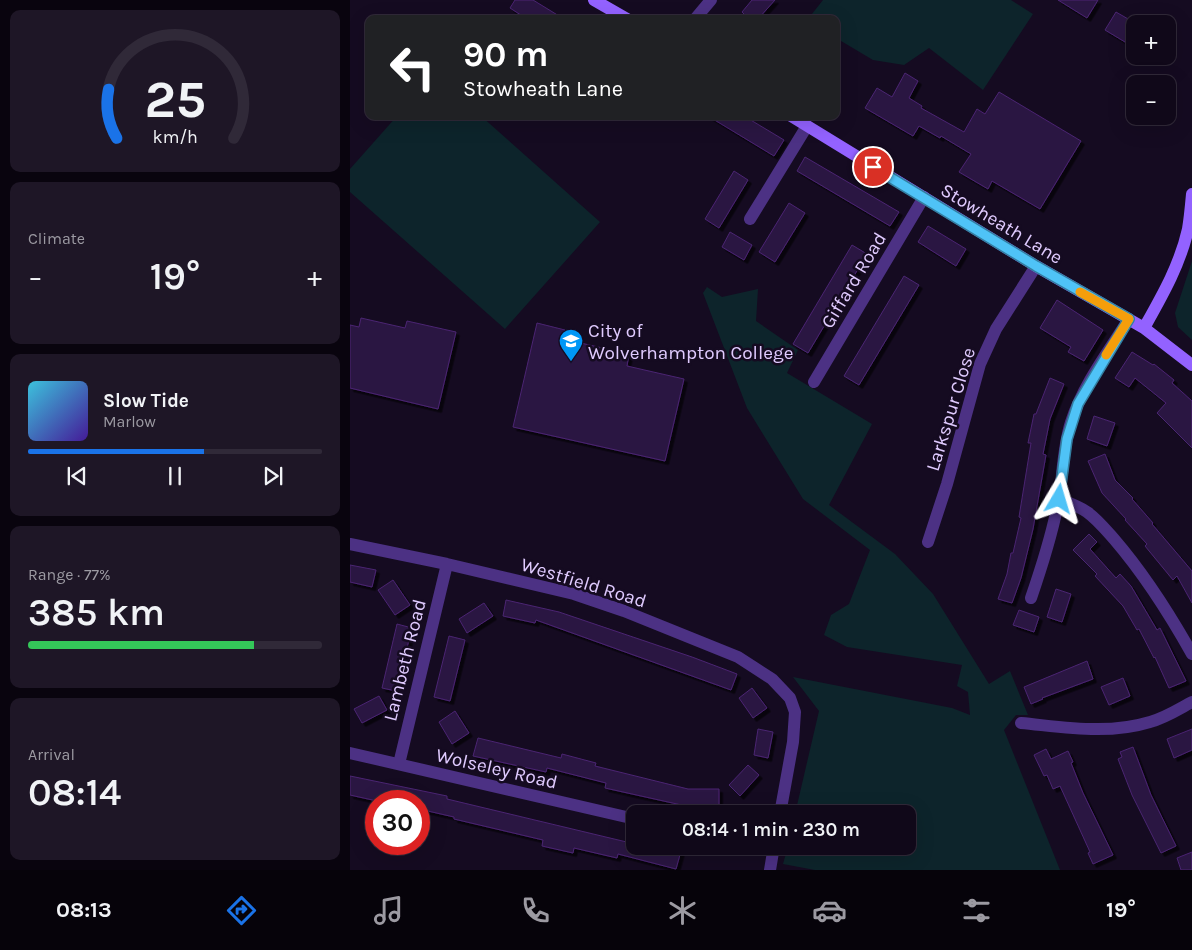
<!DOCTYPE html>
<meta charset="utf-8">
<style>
body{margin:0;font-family:Karla,sans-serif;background:#1e1626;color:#f1f3f6;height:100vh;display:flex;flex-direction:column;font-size:19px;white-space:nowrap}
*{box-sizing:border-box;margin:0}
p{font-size:16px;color:#9c9aa2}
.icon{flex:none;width:28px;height:28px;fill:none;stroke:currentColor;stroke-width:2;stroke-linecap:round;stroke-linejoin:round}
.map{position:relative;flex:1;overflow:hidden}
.drawer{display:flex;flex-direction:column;gap:10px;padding:10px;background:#09040e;width:350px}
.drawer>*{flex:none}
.top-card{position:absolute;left:15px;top:15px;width:475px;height:105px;border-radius:10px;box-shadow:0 5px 20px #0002,0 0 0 1px #302938;background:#202124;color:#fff;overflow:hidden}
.tools{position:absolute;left:776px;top:15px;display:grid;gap:10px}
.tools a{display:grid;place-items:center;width:50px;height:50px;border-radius:10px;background:#100819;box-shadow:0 5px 20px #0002,0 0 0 1px #302938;font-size:25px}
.speed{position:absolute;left:15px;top:790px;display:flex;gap:10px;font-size:25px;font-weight:700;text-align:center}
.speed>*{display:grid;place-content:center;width:65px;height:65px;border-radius:50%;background:#100819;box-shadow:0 5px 20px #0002,0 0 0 1px #302938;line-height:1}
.speed .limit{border:8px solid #d22;background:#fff;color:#111}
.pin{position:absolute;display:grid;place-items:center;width:42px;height:42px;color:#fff;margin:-21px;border:2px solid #fff;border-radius:50%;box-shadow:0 1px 5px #0007}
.me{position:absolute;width:55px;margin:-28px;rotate:7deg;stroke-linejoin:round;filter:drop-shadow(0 0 4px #0008)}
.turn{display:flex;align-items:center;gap:18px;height:105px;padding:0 15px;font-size:22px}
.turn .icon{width:65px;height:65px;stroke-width:2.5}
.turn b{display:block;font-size:35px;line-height:42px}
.big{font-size:38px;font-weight:600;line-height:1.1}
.drawer .card{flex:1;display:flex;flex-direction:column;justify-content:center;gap:8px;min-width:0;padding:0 18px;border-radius:10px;background:#1e1626}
.drawer .dial{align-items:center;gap:0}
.dial svg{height:130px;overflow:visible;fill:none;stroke:#302938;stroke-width:7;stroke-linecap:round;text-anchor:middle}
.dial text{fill:#f1f3f6;stroke:none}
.song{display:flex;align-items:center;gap:15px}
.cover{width:60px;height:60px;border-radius:8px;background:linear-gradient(135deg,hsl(190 70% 55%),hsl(260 70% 35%))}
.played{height:5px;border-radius:2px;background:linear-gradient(90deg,#1a73e8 60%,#302938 60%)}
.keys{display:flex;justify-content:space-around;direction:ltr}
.heat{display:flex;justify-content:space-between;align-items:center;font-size:28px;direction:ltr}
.charge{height:8px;border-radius:4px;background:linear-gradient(90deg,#34c759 77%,#302938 0)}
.trip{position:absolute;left:276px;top:805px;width:290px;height:50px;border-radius:10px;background:#100819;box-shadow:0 5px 20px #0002,0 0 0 1px #302938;font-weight:600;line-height:50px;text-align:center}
.dock{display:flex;height:80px;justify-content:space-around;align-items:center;background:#06030a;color:#9c9aa2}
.dock .icon{width:35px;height:35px}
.dock .selected{color:#1a73e8}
.dock b{font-size:22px;color:#f1f3f6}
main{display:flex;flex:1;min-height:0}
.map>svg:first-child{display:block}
.green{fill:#0d242b}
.building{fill:#2c1543;stroke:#4a2572;filter:url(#shadow)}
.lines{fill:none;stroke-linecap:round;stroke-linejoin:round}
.street{stroke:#4c3184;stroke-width:12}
.secondary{stroke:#9362ff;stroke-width:12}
.route-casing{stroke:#337fa1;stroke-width:12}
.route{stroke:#4fc3f7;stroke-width:9}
.slow{stroke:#f59e0b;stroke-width:9}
.labels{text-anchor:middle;stroke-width:5;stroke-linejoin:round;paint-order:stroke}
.street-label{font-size:19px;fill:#e0cbff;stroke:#150b21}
.poi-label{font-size:19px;fill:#e0cbff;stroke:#150b21;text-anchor:start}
</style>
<main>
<section class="drawer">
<div class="card dial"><svg viewBox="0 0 100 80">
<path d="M14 69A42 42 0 1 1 86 69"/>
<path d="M14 69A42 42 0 0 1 9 39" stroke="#1a73e8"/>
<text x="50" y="56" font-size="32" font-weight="700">25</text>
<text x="50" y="72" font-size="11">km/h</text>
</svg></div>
<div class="card"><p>Climate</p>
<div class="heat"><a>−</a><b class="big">19°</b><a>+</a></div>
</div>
<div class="card">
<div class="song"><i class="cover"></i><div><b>Slow Tide</b><p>Marlow</p></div></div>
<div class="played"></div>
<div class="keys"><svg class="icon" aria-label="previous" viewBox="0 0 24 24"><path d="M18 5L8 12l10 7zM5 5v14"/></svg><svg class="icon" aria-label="pause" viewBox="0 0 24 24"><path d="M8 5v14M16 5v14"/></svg><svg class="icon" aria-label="next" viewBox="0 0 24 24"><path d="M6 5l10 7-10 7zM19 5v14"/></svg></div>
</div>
<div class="card"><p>Range · 77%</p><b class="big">385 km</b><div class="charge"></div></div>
<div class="card"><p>Arrival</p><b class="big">08:14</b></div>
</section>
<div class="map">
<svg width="842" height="870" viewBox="0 0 842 870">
<defs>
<filter id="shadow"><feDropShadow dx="3.5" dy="3.5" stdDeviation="0" flood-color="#0009"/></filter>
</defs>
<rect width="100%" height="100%" fill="#150b21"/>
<!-- green -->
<path class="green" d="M473,0H661L683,14L633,90L579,48L554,65L523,60L486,38V19H458Z
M47,116H131L250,222L155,329L0,192V169Z
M842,261V340L828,327L825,313Z
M357,287L372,297L408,289L406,321L448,350L437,373L522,424L479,505L545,554L583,594L639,684L660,671L678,715H666L654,730L710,870H465L433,864L438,846H558V814H445L469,711L443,677L602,708L620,715L618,692L607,686L612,665L497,647L474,635L481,615L499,604L520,550L453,499L397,408L353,293Z"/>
<!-- building -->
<path class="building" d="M165,0H183L214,19H177L160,8Z
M402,0H425L408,19H399L392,12Z
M708,0H748L737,18Z
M766,12L785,23V48L755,30Z
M555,73L568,81L559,98L572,106L571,108L614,132L627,109L635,114L649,92L731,141L690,209L642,181L638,189L609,172L621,154L591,136L590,138L569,126L563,136L515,108L527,88L542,97Z
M358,116H394L434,140L424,156Z
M455,157L549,212L540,226L447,171Z
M384,171L398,180L369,228L355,219Z
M439,203L455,213L425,262L409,252Z
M578,226L616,249L606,266L568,242Z
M380,232L402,245L394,260L372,247Z
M502,245L517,254L458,353L443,344Z
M554,276L569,285L509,385L494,376Z
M707,300L753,330L734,361L718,352L721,347L690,328Z
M11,318L55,328L57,321L106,332L88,409L0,388V325L9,327Z
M187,323L215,330L213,339L279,354L277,366L334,379L315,461L163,427Z
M782,352L803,365L804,364L824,380L822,383L842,401V448L807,413L816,403L785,378L779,387L765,378Z
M700,378L714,384L700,419L693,454L696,455L683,529L671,578L662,603L648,599L657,574L661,553H663L671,518L669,517L681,443H678L684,414H686Z
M744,416L765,423L757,446L737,439Z
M755,454L765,480L783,498L782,499L803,523L802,524L842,571V603L827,576L823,580L795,546L797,544L775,520L776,519L752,493L738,461Z
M739,534L747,542L740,549L766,578L770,574L781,586L807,630L810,628L836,681L819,688L805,657L804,658L789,629L787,630L773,606L745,576L747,574L723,550Z
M0,565L26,570L22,587L0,582Z
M43,580L60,605L45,615L28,590Z
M706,589L721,594L712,622L697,617Z
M156,600L209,612L342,657L387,674L381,690L186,620L185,623L153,616Z
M134,603L143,616L117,633L109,619Z
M669,610L689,617L684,632L663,625Z
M47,624L62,628L46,691L32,688Z
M99,636L115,640L100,701L84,697Z
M737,661L743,679L692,698L693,699L681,704L674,687Z
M773,678L780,696L759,705L751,687Z
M402,688L417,708L403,718L389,698Z
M29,696L37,710L12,723L4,709Z
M105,711L119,733L102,744L89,722Z
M408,729L423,732L418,758L404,755Z
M842,729V750L824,758L817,739Z
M128,738L211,758L212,754L246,763L245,766L338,789H369V805L336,806L255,788L256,783L197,768L196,772L123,756Z
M783,747L801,795L826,846L811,853L782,795L768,759L772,757L770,752Z
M696,749L701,759L718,751L723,762L721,763L733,793L763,855L743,864L738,853L740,852L710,786L703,789L697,775L694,776L684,755Z
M398,765L409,775L390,796L379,785Z
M0,776L97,796V799L285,844V846H312L331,851L326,869L268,854L267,858L224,848L223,853L192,846L193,840L104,819V817L69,809V801H27L0,795Z
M842,852V870H831L827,858Z"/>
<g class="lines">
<!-- street -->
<path class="street" d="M345,19L361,0
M400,219L457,126
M464,382L574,197
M709,499C719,503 728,506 737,512C747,519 756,530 764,539C795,575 819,613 842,654
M578,542L597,484L630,364L646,329L686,266
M0,544L97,564L224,594L274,611L388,657L422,679L440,698L445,712L443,742L430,814
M681,598C692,566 703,532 709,498C713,473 713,447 721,422C733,385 758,352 779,319
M671,723C714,727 758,735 800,722C815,718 829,709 842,702
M0,753L285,819
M49,764L97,564
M404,846L423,851
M420,870L424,846"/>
<!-- secondary -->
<path class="secondary" d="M244,0L277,19
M441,116L686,266L794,328L842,365
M794,328C812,296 830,265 838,229C840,217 841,205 842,194"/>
</g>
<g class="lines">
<defs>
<path id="route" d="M523,167L686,266L779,319L728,404L717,439L709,499"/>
</defs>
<!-- route casing -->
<use href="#route" class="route-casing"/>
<!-- route -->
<use href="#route" class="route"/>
<!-- slow -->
<path class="slow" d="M730,292L779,319L756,355"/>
</g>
<!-- icons -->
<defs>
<symbol id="university-pin" viewBox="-11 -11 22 30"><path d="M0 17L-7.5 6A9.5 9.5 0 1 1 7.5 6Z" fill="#0097f6" stroke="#150b21"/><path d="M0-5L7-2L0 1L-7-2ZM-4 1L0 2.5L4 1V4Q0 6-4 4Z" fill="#fff"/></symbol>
</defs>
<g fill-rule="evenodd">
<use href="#university-pin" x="207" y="327" width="28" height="38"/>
</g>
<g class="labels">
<!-- street labels -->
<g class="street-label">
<text transform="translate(652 223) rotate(31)" y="7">Stowheath Lane</text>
<text transform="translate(503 280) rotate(-59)" y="7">Giffard Road</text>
<text transform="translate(600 409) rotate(-73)" y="7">Larkspur Close</text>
<text transform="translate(234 582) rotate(17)" y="7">Westfield Road</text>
<text transform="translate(54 660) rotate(-76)" y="7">Lambeth Road</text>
<text transform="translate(147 768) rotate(13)" y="7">Wolseley Road</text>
</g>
<!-- poi labels -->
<g class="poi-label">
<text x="238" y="337">City of<tspan x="238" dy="22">Wolverhampton College</tspan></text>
</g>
</g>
</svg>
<div class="tools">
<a>+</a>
<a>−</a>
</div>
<div class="speed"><div class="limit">30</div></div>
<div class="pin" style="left:523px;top:167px;background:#d93025"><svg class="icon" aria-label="arrive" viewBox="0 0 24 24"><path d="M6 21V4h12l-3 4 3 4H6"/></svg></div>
<svg class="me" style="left:709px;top:499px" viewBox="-20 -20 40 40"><path d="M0-17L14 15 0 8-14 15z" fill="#4fc3f7" stroke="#fff" stroke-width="4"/></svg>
<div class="trip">08:14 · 1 min · 230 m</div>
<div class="top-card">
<div class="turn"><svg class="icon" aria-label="left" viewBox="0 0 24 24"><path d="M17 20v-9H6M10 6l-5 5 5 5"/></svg><div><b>90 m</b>Stowheath Lane</div></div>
</div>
</div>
</main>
<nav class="dock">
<b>08:13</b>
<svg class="icon selected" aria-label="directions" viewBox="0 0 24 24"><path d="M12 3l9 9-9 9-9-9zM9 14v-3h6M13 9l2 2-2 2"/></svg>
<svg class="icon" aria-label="music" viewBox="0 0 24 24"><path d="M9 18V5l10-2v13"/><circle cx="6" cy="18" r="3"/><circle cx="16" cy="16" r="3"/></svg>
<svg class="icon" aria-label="phone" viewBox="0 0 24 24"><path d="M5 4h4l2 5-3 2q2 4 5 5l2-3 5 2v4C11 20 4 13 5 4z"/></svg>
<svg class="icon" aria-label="climate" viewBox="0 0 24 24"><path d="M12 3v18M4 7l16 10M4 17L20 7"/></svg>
<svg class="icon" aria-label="car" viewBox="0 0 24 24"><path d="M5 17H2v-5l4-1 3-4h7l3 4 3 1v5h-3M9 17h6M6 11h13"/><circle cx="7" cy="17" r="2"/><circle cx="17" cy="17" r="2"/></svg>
<svg class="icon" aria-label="filters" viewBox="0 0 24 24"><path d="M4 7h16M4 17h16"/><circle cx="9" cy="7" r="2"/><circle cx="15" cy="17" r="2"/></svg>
<b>19°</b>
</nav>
